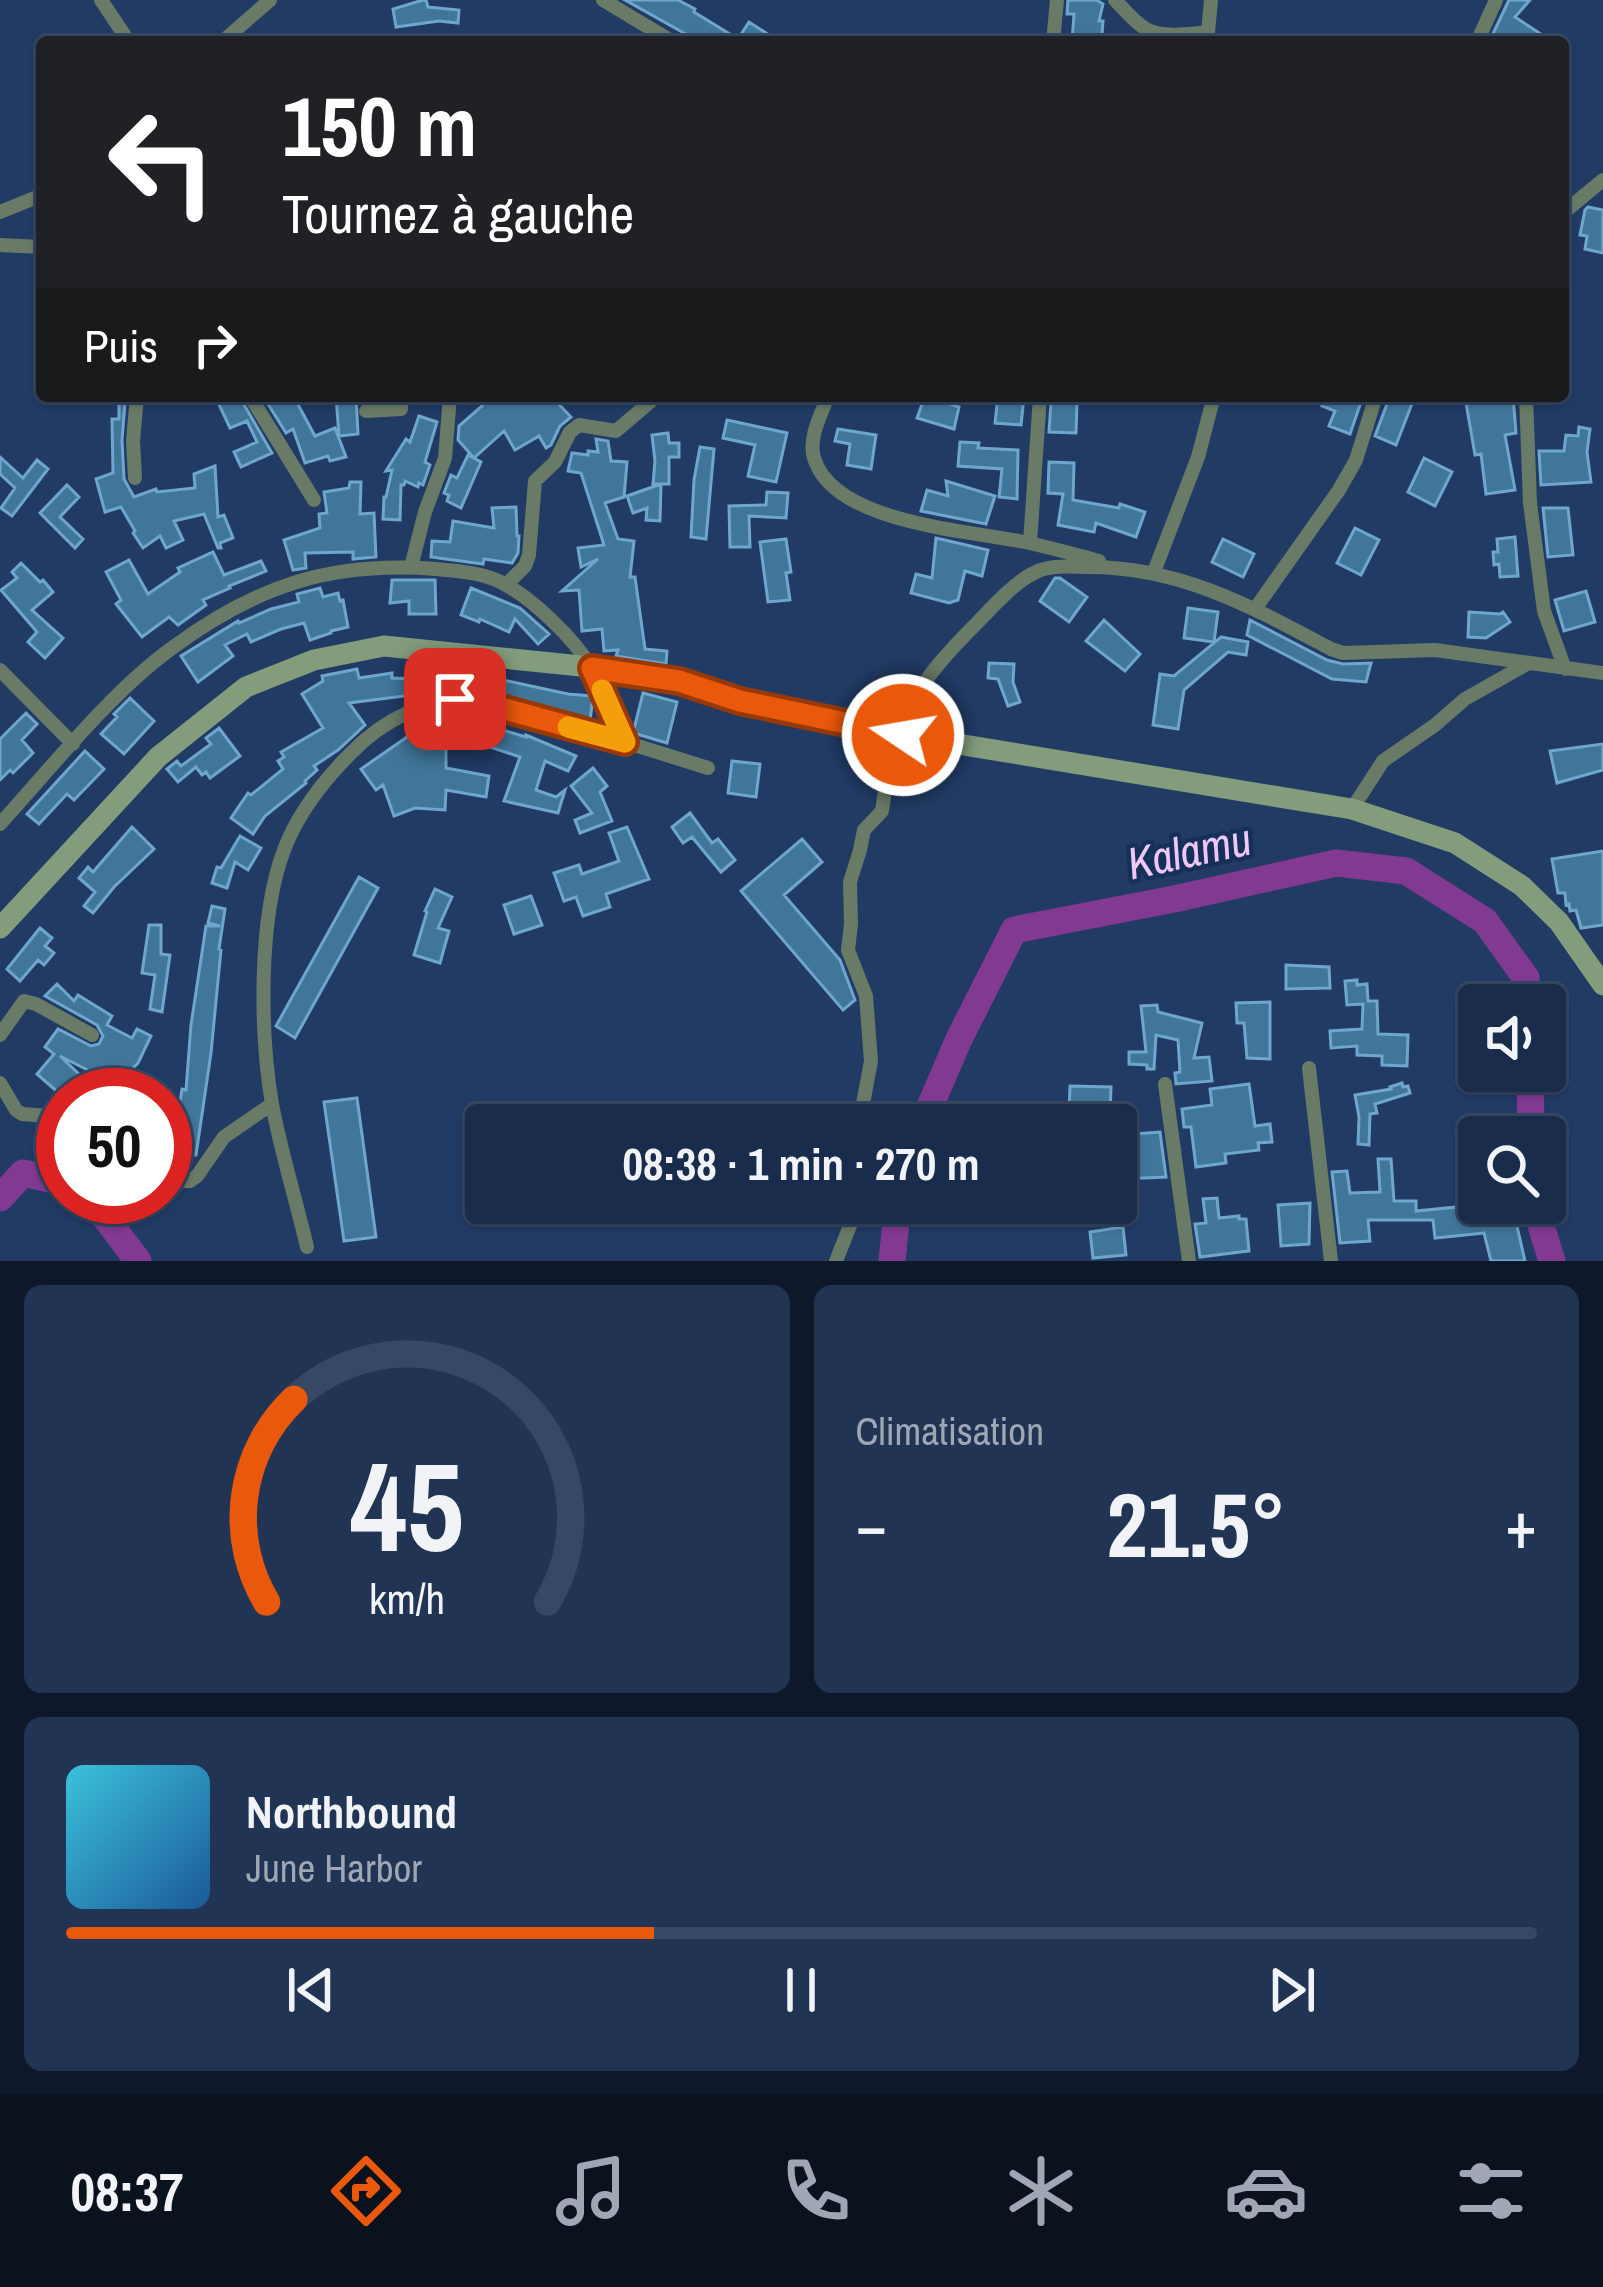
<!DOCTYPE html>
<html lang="fr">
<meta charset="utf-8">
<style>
body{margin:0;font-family:"Archivo Narrow",sans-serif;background:#223453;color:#f1f3f6;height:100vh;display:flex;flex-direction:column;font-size:45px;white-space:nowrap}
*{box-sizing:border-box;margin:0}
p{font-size:39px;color:#9fa7b5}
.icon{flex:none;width:66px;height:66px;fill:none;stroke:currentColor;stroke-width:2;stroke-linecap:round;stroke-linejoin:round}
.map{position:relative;height:1261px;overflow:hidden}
.drawer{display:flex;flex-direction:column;gap:24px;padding:24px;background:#0e182a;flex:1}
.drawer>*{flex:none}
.top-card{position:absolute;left:36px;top:36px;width:1533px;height:366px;border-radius:12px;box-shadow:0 3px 9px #0004,0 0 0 3px #374864;background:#202124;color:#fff;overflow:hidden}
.tools{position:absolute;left:1458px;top:984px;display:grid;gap:24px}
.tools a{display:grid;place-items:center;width:108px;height:108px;border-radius:12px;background:#192c4c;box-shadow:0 3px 9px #0004,0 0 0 3px #374864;font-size:60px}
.speed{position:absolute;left:36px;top:1068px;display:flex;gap:24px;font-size:60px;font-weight:700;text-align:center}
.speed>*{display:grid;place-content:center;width:156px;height:156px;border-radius:50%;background:#192c4c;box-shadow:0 3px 9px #0004,0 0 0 3px #374864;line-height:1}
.speed .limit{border:18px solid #d22;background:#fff;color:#111}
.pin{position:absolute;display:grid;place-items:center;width:102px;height:102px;color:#fff;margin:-51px;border-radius:24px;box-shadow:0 6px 18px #0006}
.me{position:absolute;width:132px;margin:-66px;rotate:282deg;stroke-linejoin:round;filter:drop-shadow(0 0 9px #0008)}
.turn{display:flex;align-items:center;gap:42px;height:252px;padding:0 48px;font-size:54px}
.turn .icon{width:156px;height:156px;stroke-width:2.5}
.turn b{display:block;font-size:84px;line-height:102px}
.then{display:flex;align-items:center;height:114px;padding:0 48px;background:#0003;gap:24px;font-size:45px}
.big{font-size:90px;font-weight:800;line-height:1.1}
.drawer .widget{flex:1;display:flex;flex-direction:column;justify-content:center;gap:18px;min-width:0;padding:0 42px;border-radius:18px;background:#223453}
.drawer .dial{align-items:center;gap:0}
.dial svg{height:312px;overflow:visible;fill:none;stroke:#374864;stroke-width:7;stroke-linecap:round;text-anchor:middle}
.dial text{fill:#f1f3f6;stroke:none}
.song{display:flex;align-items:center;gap:36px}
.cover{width:144px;height:144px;border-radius:18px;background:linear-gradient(135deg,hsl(190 70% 55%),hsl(210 70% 35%))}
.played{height:12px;border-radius:6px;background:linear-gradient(90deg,#ea580c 40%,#374864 40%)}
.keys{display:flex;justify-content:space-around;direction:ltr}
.heat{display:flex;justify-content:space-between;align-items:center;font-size:66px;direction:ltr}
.drawer .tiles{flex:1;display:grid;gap:24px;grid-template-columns:1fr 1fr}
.widget:last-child{grid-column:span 2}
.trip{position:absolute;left:465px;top:1104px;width:672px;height:120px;border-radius:12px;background:#192c4c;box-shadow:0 3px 9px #0004,0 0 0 3px #374864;font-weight:800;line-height:120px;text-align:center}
.tab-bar{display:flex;height:192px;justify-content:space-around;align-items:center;background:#0a121e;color:#9fa7b5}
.tab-bar .icon{width:84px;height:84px}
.tab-bar .active{color:#ea580c}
.tab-bar b{font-size:54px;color:#f1f3f6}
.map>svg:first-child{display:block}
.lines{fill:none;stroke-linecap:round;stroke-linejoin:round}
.river{stroke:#823992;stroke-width:27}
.building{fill:#40769a;stroke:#6fa6cd;stroke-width:3}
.minor{stroke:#697a66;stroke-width:14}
.secondary{stroke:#829c7c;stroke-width:21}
.route-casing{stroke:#983908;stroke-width:30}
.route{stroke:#ea580c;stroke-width:21}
.slow{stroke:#f59e0b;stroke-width:21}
.labels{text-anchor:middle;stroke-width:9;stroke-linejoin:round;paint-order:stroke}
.water-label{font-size:45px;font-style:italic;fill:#eec8f6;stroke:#17305a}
</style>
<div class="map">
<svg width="1603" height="1261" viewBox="0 0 1603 1261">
<rect width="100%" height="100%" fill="#213b65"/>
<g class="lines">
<!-- river -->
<path class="river" d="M1530,1071L1531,1137
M922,1125L959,1039L1014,930L1174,899L1336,863L1406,871L1485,921L1526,978L1527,1005
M90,1197L138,1261
M0,1198L23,1173L63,1182
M1534,1203L1552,1261
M892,1261L898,1203"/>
</g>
<!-- building -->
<path class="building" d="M423,0H426L428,7L459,10L458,23L439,21L396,27L393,9Z
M625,0H678L695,9L694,12L738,39L749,22L780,42H700Z
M1068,0H1096L1103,4L1099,21H1103L1102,35H1098L1097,42H1072L1074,14H1067Z
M1509,0H1530L1515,17L1553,42H1489Z
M1588,207L1603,210V253L1585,249L1587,236L1580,235L1585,210Z
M215,396H239L272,453L241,467L234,452L257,442L247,421L230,428Z
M263,396H300L295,399L315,436L335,428L346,457L330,461L328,456L305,463L293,429L286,433Z
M336,396H356L358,434L339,436Z
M479,396H551L571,417L560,426L551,445L546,448L539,436L515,450L504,431L474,458L458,440L459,426L482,406Z
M925,396L959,407L954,429L917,418Z
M998,396L1024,397L1021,425L995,423Z
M1326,396H1346L1361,402L1350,434L1329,426L1335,411L1322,406Z
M1390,396H1415L1396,445L1375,436Z
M1485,396H1513L1516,433L1505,435L1515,490L1486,494L1481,454L1475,455L1466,403L1485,399Z
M1051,402L1077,403L1076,433L1049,432Z
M119,403H125L122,440L124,479L134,497L156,489L157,492L195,488L194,474L215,466L218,517L224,515L233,538L220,543L221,548H218L204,514L174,521L183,540L166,548L160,536L143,548L133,533L135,531L121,507L105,512L96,479L113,473L112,419H119Z
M419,416L437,422L425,462L430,465L423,485L419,483L418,487L405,481L404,485H401L400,520L383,519L384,497H386L392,470L386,471L406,439L410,442Z
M727,420L787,433L776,482L748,476L755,445L723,438Z
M1579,427L1590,429L1587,452L1591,482L1541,485L1539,451H1564L1566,435L1578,436Z
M838,429L876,435L871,469L847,465L850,444L835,441Z
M668,433L669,443H679V457H669V484H653L655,461L652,435Z
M596,439L608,441L611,461L627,462L624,497L605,503L618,539L634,541L630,577H635L645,649L667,651L666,664L616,656L618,650L604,651L602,629L582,631L579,590L562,591L598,559L581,567L578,548L604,545L581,473L568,471L572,453L588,455V451L598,452Z
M960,442L979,443L978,448L1018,450L1017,499L999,497L1002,469L958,466Z
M700,447L714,449L706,539L691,537L694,480Z
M468,455L481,462L461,508L447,501L449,495L444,493L451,475L457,478Z
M0,457L23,478L37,460L48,469L12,516L1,508L15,488L0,474Z
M1424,458L1452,472L1435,506L1408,492Z
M1049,462L1074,463L1073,500L1119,508L1120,504L1145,512L1136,537L1096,523L1094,532L1058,525L1063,494L1048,493Z
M946,481L995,496L986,524L921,511L927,490L948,496Z
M350,482H361L360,514L374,513L376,557L353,559V552L305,553L306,568L293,570L284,540L320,528L319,514L327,513L324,492L349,488Z
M661,484L660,521L646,520L647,508L633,513L627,496Z
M67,485L79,497L60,517L83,539L75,548L40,513Z
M767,492L788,493L786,518L749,516L750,547H730L729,506L766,505Z
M516,507L517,536H519L518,553L512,563L484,559L483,564L431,557L432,541L450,542L453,521L494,528L492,508Z
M1543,508H1568L1573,555L1548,557Z
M1355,528L1379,540L1361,575L1337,563Z
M1515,537L1518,576L1500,577L1499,564L1494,565L1493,552H1498L1497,539Z
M936,538L988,550L982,576L965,571L958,600L949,603L911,593L916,574L932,578Z
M786,539L791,572L786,573L790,600L768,602L760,542Z
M1223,539L1254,554L1243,577L1212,562Z
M213,552L224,575L261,561L266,571L229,586L230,588L203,600L206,605L178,625L169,617L142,637L116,604L121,600L106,572L129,560L148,594L180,572L178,568Z
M21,563L40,582L43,580L53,592L32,610L63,638L45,658L28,642L37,632L1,590L17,578L12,572Z
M1055,578H1060L1087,597L1069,622L1040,601Z
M392,580H435L436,614H409V601L390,603Z
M320,588L323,597L338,593L340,601L343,600L348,627L331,631V633L310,640L304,623L281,629L251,642L247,634L225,645L233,656L198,682L181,656L238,621L239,623L271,609L299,602L297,594Z
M471,588L520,608L549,634L538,644L515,619L509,632L480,619L479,622L461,615Z
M1586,591L1595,622L1564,631L1555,600Z
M1188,608L1218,612L1214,642L1184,638Z
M1469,612L1500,614L1503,612L1510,622L1486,638L1468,637Z
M1104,620L1140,654L1125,671L1086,641Z
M1250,620L1327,660L1343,664L1371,663L1366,682L1332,679L1247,635Z
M1221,637L1248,642L1246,655L1228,652L1184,690L1178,729L1153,725L1160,674L1174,676Z
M989,663L1014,664L1013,682L1020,702L1008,706L998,679L988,678Z
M357,669L359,678L392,673V678L436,680V692L349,703L365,725L338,750L314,766L317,770L305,781L306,783L265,816L253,834L231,818L248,793L251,795L283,769L278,761L284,757L281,752L323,728L302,694L323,681L322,676Z
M480,675L568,694L593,696L590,721L478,690Z
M643,693L677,702L667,743L633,733Z
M130,698L154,721L124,754L101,734L117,717L114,714Z
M26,713L37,724L22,740L33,753L13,773L10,770L0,780V739Z
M445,723L449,743L446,744V768L489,776L486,797L446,790L445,810L415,808L394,816L383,785L376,790L361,769L420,728Z
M219,728L240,756L210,778L206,772L202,775L196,767L178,782L167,769L177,761L181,766L211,744L206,738Z
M496,728L526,737V735L576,756L568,771L545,761L536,790L556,797L565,790L558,813L504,801L520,757L490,747Z
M1603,744V770L1557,783L1550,751Z
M85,751L104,769L74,800L67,794L39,824L27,814Z
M732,761L760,764L756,797L728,793Z
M593,768L607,786L600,792L612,821L580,833L575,820L592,813L571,786Z
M690,813L712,843L718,839L735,860L721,872L692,837L683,843L672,827Z
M132,827L154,849L114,887L93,913L84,906L95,892L79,878L88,867L93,872Z
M627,827L649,879L606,894L610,907L583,916L576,897L564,901L554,873L579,865L582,874L619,861L609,833Z
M240,836L261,848L248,870L235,862L227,888L212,883L217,867L221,868Z
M802,839L822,862L784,895L840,960L855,1000L843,1010L741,891Z
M1603,851V925L1581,928L1576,910L1570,911L1569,904L1566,905L1565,893H1558L1552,859Z
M359,877L378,888L295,1038L276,1026Z
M435,889L452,897L438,928L449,931L440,963L414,955L427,912L425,911Z
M531,896L542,925L514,934L504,905Z
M212,906L225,909L219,949L221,950L211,1053L196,1155L165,1149V1137L168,1121L177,1123L182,1089L186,1090L191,1025L206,926H220L208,923Z
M149,925H161V954L170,955L162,1012L150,1009L155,975L142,973Z
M40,928L52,938L45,946L54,953L44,965L38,960L20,981L7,969Z
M1286,965L1329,967L1330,988L1286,989Z
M1357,980V985L1367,984L1368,1001H1377L1378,1034L1408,1035L1407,1066L1382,1065V1056L1357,1055V1046L1331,1048L1330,1031L1362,1029L1363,1004L1347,1005L1345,981Z
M57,984L74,1001L78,995L112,1016L107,1025L132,1038L137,1029L151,1036L138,1063L129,1072L152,1083L146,1095H137L60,1056L101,1095H61L37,1074L54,1054L45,1047L58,1029L91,1046L99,1044L103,1036L97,1025L45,996Z
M1270,1002V1059L1247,1058L1244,1023H1237L1236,1003Z
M1157,1005L1158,1012L1202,1023L1194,1058L1209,1057L1212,1081L1176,1084L1175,1073L1180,1072L1178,1040L1156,1035L1154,1069H1147V1065L1129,1064V1052H1146L1141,1006Z
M1402,1083L1403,1087L1408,1086L1410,1093L1375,1104L1377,1113L1370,1114L1369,1145L1358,1144L1359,1117L1355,1095L1391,1089L1390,1087Z
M1249,1084L1255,1126L1270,1124L1272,1142L1258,1143L1259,1150L1225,1154L1226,1163L1196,1167L1191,1127H1184L1182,1109L1212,1105L1210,1089Z
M1070,1086L1111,1087L1110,1118L1069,1112Z
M357,1098L376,1237L344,1241L324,1102Z
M1160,1132L1166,1177L1122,1179L1121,1166H1116V1136L1133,1137L1132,1134Z
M1378,1159H1391L1394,1201H1416V1211L1477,1205L1478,1221L1514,1213L1525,1261H1491L1484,1233L1435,1238L1433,1220H1368L1370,1241L1340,1243L1332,1172L1347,1171L1350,1193L1380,1192Z
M1217,1198L1219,1218L1239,1216V1219H1246L1249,1251L1200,1257L1195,1224L1206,1223L1203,1199Z
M1310,1203L1309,1244L1281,1246L1278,1205Z
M1123,1227L1126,1255L1093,1258L1090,1232Z"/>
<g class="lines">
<!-- minor -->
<path class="minor" d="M101,0L129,42
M603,0L673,42
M1115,0C1124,9 1134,22 1146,29C1162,38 1190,34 1208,32L1211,0
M222,42L270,0
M1053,42L1057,0
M1477,42L1496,0
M0,212L42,195
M1563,213L1603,180
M0,245L42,247
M250,396L314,500
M828,396C821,415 808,438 814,458C833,522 963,530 1019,541C1046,546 1073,554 1099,561
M1526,396L1530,503L1544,611L1565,669
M366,411L401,409L402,396
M135,478L133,441L137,396
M1030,543L1040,396
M411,567L425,512L445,458L450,396
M1154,572L1198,457L1214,396
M506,585L525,566L529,555L535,481L555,462L570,432L579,425L616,431L657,396
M1255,609L1339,490L1356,460L1376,396
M0,670L73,744
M903,735C916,685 937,664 972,628C988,612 1014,582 1034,573C1050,564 1071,567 1089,567C1181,567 1252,607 1331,649L1343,653L1435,650L1603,673
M1352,809L1383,761L1435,725L1465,699L1525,665
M0,824C52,767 110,693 172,648C256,586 330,561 436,569C459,571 486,573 506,585C535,601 574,639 591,667C605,689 614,718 625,742
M0,1035L24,1001L36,1004L92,1035
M1309,1068L1331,1261
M0,1083L16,1110L22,1114L49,1116L63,1125
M1165,1084L1189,1261
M883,1125L863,1104L871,1061L866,996L848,950L851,924L850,882L860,850L864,830L882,811L887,776
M165,1181H190L197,1176L224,1137L272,1104
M307,1247C296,1200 281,1152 272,1104C260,1033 258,919 284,850C298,813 323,781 351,753C383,720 426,698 473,700L625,742L708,768
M836,1261L859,1203"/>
<!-- secondary -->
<path class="secondary" d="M0,928L158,757L246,687L314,660L384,646L591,667L679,681L740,701L903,735L1352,809L1455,843L1522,886L1559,922L1603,985"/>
</g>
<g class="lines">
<defs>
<path id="route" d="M455,699L472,700L625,742L592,668L679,681L740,701L903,735"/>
</defs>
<!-- route casing -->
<use href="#route" class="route-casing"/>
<!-- route -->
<use href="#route" class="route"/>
<!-- slow -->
<path class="slow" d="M568,727L625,742L602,690"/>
</g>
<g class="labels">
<!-- water labels -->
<g class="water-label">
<text transform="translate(1189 851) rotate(-12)" y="16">Kalamu</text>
</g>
</g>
</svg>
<div class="tools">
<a><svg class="icon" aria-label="sound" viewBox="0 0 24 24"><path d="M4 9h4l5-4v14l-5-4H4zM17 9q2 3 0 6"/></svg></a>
<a><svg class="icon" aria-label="search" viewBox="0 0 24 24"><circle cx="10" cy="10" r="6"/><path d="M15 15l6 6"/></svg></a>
</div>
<div class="speed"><div class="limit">50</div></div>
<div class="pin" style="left:455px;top:699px;background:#d93025"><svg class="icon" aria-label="arrive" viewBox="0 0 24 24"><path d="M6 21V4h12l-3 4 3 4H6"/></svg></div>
<svg class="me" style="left:903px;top:735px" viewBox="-20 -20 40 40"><circle r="17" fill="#ea580c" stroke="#fff" stroke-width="3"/><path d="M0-11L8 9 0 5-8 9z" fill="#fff"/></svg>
<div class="trip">08:38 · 1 min · 270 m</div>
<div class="top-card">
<div class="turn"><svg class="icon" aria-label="left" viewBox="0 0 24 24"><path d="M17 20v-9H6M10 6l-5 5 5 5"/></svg><div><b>150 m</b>Tournez à gauche</div></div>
<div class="then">Puis<svg class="icon" aria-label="right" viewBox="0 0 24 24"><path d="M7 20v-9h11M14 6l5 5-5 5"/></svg></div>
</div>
</div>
<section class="drawer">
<div class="tiles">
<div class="widget dial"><svg viewBox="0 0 100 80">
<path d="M14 69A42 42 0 1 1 86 69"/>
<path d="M14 69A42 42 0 0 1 21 17" stroke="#ea580c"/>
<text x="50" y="56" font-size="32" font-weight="700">45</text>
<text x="50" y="72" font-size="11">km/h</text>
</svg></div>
<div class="widget"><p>Climatisation</p>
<div class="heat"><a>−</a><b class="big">21.5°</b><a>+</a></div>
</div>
<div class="widget">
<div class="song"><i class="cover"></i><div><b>Northbound</b><p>June Harbor</p></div></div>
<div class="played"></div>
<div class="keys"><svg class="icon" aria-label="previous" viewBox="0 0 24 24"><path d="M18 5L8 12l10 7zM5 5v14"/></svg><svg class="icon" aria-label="pause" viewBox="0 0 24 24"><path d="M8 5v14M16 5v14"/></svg><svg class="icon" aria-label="next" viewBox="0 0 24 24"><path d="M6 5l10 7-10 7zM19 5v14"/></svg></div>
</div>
</div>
</section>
<nav class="tab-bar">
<b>08:37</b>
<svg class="icon active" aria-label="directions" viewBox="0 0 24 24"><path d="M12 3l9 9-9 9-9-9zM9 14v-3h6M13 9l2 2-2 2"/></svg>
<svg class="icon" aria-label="music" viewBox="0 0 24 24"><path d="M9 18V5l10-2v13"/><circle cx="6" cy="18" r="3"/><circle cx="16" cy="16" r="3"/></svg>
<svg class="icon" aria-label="phone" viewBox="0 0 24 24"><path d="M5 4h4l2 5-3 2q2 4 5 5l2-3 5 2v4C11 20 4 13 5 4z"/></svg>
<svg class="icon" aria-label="climate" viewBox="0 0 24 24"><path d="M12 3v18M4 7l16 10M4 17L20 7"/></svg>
<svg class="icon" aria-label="car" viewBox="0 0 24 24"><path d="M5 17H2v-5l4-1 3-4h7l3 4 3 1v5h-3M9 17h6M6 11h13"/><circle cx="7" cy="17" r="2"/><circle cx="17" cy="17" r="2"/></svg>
<svg class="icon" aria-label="filters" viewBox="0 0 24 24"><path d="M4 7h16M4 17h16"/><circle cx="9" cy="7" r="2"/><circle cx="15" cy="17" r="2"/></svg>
</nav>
